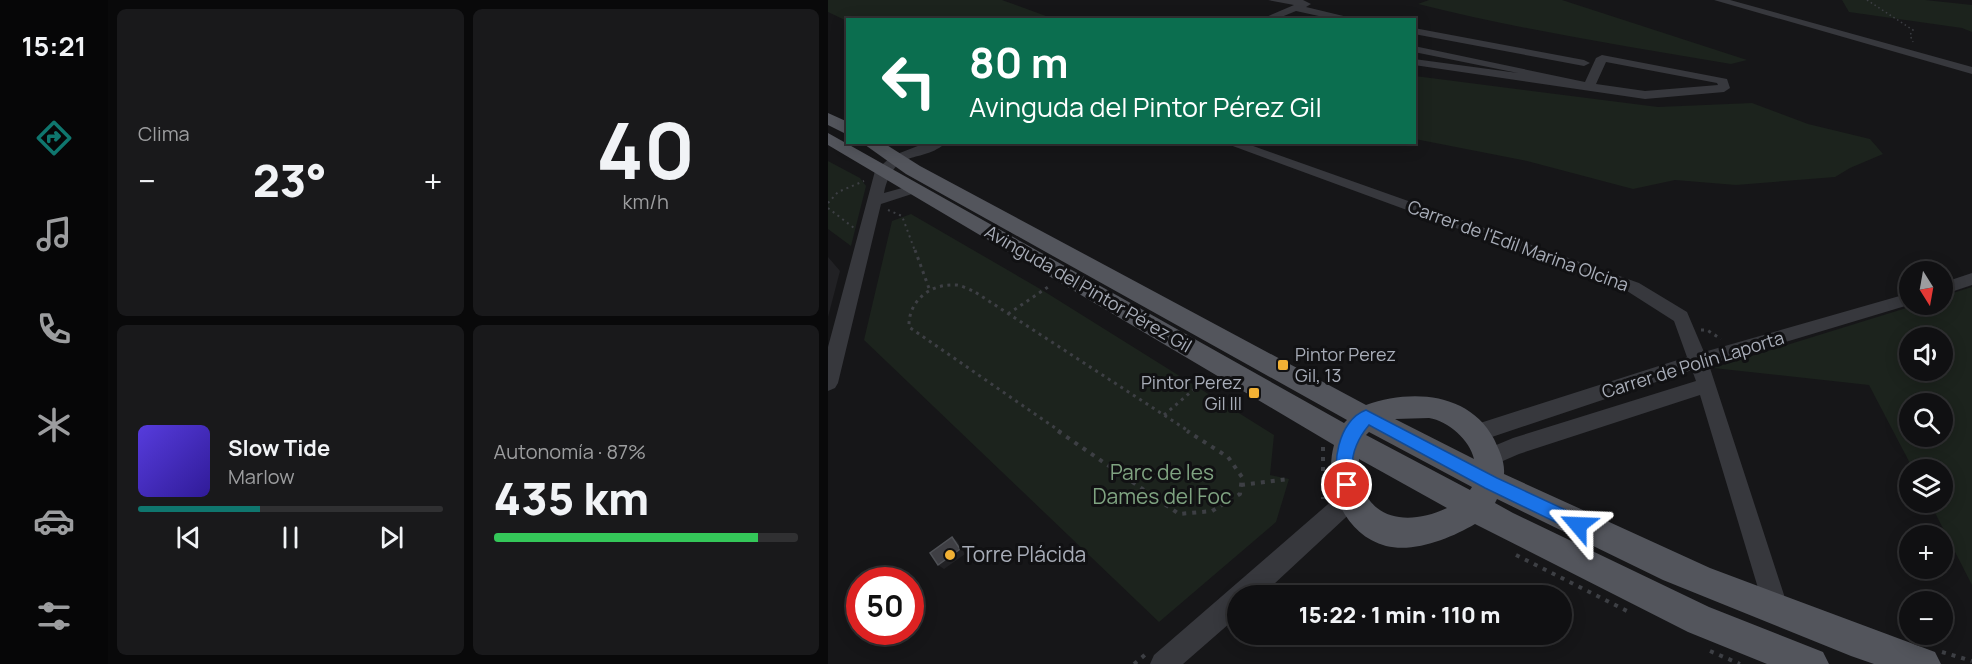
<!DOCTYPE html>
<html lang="es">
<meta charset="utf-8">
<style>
body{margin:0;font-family:Manrope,sans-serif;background:#19191b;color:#f1f3f6;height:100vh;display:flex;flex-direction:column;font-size:22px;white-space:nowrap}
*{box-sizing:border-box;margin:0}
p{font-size:20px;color:#9c9d9f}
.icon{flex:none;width:33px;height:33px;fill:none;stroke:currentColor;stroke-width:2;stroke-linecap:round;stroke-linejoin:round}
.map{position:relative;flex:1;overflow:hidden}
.details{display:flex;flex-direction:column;gap:9px;padding:9px;background:#09090a;width:720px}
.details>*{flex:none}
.guide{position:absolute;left:18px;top:18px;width:570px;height:126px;border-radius:0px;box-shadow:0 3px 15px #0003,0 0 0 2px #303032;background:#0b6e4f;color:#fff;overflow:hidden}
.needle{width:39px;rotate:169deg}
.controls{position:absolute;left:1071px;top:261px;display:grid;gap:12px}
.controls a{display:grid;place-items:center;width:54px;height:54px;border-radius:50%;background:#101012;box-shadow:0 3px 15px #0003,0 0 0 2px #303032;font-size:30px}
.speed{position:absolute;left:18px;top:567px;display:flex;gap:12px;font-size:30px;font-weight:700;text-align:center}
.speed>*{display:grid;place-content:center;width:78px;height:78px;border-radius:50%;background:#101012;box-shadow:0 3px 15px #0003,0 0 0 2px #303032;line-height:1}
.speed .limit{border:9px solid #d22;background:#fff;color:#111}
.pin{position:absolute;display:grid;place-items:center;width:51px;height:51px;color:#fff;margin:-26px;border:3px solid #fff;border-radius:50%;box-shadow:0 2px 6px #0007}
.me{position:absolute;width:66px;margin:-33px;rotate:296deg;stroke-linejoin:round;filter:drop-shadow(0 0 4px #0008)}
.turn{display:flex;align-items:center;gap:21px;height:126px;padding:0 24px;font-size:27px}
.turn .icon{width:78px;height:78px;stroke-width:2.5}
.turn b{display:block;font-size:42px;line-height:51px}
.big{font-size:45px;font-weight:800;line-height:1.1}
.details .tile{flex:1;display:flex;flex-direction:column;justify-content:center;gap:9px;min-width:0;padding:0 21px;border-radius:9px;background:#19191b}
.details .dial{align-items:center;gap:0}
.dial b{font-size:78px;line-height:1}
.song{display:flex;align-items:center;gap:18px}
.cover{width:72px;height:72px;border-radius:9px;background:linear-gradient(135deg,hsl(250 70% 55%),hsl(250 70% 35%))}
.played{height:6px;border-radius:3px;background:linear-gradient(90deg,#0f766e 40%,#303032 40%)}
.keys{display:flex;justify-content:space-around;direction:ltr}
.heat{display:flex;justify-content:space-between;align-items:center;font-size:33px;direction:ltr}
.charge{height:9px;border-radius:4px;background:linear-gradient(90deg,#34c759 87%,#303032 0)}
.details .tiles{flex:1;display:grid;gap:9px;grid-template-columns:repeat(2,1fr)}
.trip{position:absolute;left:399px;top:585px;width:345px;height:60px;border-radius:30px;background:#101012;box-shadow:0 3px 15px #0003,0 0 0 2px #303032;font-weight:800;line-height:60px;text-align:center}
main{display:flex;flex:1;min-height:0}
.dock{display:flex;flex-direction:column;width:108px;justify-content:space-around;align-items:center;background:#060607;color:#9c9d9f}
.dock .icon{width:42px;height:42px}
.dock .on{color:#0f766e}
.dock b{font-size:27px;color:#f1f3f6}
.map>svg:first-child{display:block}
.green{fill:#1c231d;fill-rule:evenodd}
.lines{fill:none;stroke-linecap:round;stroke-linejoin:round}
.path-far3{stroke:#3d3f44;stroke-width:1.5;stroke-dasharray:1.5 3;stroke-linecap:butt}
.path-far2{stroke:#3d3f44;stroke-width:2;stroke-dasharray:2 4;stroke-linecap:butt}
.path-far1{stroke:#3d3f44;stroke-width:3;stroke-dasharray:3 4.5;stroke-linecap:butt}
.path{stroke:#3d3f44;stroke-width:4;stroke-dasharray:4 6;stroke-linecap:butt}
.minor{fill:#37383d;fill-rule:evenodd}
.major{fill:#53555c;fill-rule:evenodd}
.shaded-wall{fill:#212124}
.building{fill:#3f3f44;stroke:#4f5156;stroke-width:1.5}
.route{fill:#1a73e8;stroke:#114b97;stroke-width:1.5}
.poi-dot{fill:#f2b134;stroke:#111113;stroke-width:2}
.labels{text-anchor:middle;stroke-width:6;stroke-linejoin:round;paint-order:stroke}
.street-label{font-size:18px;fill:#a8adb8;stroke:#111113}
.poi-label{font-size:18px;fill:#a8adb8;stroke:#111113;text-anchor:start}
.near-park-label{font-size:21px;fill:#7fa381;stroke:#111113}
.near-poi-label{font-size:21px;fill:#a8adb8;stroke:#111113;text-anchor:start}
</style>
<main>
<nav class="dock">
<b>15:21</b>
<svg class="icon on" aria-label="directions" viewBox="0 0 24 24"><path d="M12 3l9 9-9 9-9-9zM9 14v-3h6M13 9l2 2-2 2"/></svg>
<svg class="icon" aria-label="music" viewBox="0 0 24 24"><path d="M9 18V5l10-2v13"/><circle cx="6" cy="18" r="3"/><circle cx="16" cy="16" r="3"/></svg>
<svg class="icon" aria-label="phone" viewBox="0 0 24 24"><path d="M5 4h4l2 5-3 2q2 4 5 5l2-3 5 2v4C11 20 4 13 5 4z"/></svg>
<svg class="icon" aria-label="climate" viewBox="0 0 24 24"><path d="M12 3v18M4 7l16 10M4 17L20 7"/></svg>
<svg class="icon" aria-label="car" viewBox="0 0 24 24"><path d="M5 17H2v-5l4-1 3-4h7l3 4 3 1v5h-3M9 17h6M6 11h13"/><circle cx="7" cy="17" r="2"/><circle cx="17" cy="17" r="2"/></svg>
<svg class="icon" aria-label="filters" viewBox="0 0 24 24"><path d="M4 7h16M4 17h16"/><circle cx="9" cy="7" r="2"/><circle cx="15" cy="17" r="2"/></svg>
</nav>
<section class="details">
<div class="tiles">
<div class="tile"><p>Clima</p>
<div class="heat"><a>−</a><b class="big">23°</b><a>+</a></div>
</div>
<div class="tile dial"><b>40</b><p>km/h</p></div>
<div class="tile">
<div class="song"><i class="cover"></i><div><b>Slow Tide</b><p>Marlow</p></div></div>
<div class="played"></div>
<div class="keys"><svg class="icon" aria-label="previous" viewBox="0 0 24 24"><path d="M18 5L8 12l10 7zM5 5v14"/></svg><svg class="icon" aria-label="pause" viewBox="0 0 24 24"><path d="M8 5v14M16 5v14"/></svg><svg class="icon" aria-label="next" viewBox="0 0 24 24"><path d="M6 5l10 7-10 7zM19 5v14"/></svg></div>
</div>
<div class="tile"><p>Autonomía · 87%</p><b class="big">435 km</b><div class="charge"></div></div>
</div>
</section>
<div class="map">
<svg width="1144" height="664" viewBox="0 0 1144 664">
<rect width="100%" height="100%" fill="#161618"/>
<!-- green -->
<path class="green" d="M0,0H174L226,19L19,21L0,12Z
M601,0H734L919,60L903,64C798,46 694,30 590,4Z
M1014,0H1097L1144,5V32L1134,28L1021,12Z
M587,76L830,107L924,103L980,124L1042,139L1055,154L1022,168L1007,177L908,185L847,180L805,189L699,161L587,139Z
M0,161L32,178L38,186L23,246L0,229Z
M83,214L214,290L446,435L442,475L461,479L448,522L331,622L36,340L64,221Z
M1144,287V585L1102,503L1114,502V470L1085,469L1041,385L885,368L1088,305L1114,304L1115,296ZM1082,338H1114V370H1082ZM1082,404H1114V436H1082Z"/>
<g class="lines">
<!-- path-far3 -->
<path class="path-far3" d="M1039,0L1085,30L1082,35L1085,42"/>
<!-- path-far2 -->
<path class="path-far2" d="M0,203L10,192L36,181
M0,208L26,228
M60,210L74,216L87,251"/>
<!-- path-far1 -->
<path class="path-far1" d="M87,250L102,291
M180,314L223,285
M873,330H879L893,339
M336,415L378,379
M233,432L81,327C80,301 102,283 129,285C135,286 142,290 147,292L362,432"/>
<!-- path -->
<path class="path" d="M230,431L351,514L384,511L412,494L414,477L400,457L359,431
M495,447V499
M413,485L461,479
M688,555L803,613
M882,651L912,664
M1114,652L1144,661
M306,664L318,654"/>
<!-- minor -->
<path class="minor" d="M440,0H475L483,4L478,7L532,20H509L468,11L446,20H431L466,5Z
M886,0H902L1144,67V74Z
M586,28L756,60L762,63L756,66L586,34Z
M586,46L757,82L768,58L774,55L899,79L902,88L896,92L817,99L586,65V59L690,73L586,52ZM778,62L889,83L890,85L817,91L768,84Z
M100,142H119C92,166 67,145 56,193L85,185L92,189L90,192L53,204L10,383L7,388L0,391V347L47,171L64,156Z
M394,142H414L811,283L859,312L876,352L1082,293V304H1084L881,365L957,598L959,611L955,620L946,624L937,620L933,598L872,395L691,454L661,467L654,465L650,458L654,451L685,438L868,381L864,370L649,442L642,439L639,433L642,427L649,424L859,357L846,321L799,291Z
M1144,273V285L1114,295V283Z
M522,489L530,492L533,499L530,506L433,596H410V616L355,664H322L326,655L514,492Z"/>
<!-- major -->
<path class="major" d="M0,113L20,122V135L0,125Z
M0,133L516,423L519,420L78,174L33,142H54L92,166L538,405C583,389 641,392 666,439C671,450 677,461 676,474L882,568L1107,652L1113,664H1046L1023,656L835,580L669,499L667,503L685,513L881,607L995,652L1001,664H939L860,632L647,524C623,538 587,553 558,546C516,535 495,484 506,445L0,145ZM601,418C620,421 642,440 646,459L567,419ZM541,432L644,487L642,490L538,435ZM531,459L619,508C572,530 529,515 531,459Z"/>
</g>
<!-- shaded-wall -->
<path class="shaded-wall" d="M0,257L12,271L0,317Z
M124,537L129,541L137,554L116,569L110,565Z"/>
<!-- building -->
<path class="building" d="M124,537L132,549L110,565L102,553Z"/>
<!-- route -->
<path class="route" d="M538,410L669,478L757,519L759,525L757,530L750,533L744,530L657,488L541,425C526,443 520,463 527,485L524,491L519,493L513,491C502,467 510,420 538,410Z"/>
<!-- markers -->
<g class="poi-dot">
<rect x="449" y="359" width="12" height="12" rx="3"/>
<rect x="420" y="387" width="12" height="12" rx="3"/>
<circle cx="122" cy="555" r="6"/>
</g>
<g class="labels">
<!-- street labels -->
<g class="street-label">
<text transform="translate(690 246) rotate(20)" y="6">Carrer de l'Edil Marina Olcina</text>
<text transform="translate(260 289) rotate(30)" y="6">Avinguda del Pintor Pérez Gil</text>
<text transform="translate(865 365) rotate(-17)" y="6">Carrer de Polín Laporta</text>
</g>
<!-- poi labels -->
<g class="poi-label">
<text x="467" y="361">Pintor Perez<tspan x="467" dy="21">Gil, 13</tspan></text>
<text x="414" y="389" text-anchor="end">Pintor Perez<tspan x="414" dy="21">Gil III</tspan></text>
</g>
<!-- near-park labels -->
<g class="near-park-label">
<text x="334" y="480">Parc de les<tspan x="334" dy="24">Dames del Foc</tspan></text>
</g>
<!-- near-poi labels -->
<g class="near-poi-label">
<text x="134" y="562">Torre Plácida</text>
</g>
</g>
</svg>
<div class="controls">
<a><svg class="needle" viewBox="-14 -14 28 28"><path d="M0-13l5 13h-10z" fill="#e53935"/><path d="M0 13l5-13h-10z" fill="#9c9d9f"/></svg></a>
<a><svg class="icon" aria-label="sound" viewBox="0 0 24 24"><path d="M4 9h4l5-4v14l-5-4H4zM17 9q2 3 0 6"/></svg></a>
<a><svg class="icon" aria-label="search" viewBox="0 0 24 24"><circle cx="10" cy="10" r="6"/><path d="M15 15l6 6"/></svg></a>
<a><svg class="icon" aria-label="layers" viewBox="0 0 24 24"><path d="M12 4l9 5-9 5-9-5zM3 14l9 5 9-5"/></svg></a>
<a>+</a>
<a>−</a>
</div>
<div class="speed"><div class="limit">50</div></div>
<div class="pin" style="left:519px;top:485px;background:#d93025"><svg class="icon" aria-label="arrive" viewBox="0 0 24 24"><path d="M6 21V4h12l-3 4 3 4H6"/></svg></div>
<svg class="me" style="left:750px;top:525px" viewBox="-20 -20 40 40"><path d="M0-17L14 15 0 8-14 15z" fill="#1a73e8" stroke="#fff" stroke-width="4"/></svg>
<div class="trip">15:22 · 1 min · 110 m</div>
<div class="guide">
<div class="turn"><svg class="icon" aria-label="left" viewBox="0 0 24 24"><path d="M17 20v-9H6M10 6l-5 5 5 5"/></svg><div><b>80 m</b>Avinguda del Pintor Pérez Gil</div></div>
</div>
</div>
</main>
